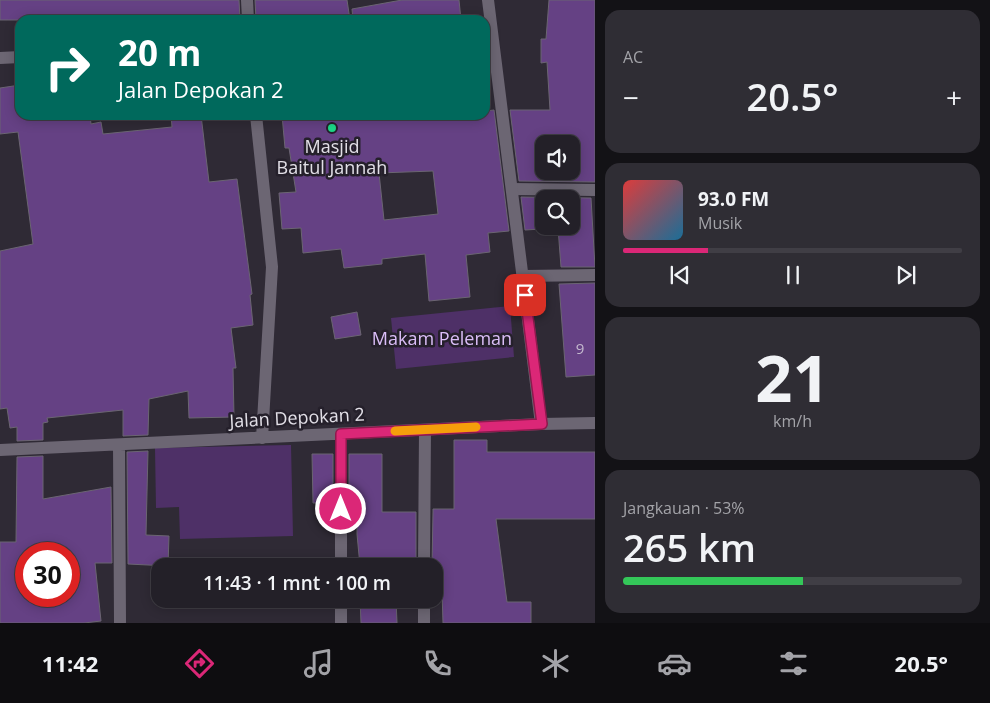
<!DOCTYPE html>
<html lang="id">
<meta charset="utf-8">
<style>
body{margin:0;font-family:"Open Sans",sans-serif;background:#2f2d34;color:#f1f3f6;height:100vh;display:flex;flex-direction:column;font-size:19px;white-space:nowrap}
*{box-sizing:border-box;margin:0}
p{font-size:16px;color:#a3a3a8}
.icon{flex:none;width:28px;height:28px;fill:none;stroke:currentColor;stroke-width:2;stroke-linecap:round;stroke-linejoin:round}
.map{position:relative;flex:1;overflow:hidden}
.details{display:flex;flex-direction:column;gap:10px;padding:10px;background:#131216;width:395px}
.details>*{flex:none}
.top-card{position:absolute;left:15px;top:15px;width:475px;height:105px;border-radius:15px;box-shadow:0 2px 12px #0003,0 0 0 1px #403e45;background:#00695c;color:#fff;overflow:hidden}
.tools{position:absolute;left:535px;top:135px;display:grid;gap:10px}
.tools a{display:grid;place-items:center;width:45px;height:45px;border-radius:10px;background:#232028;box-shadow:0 2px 12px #0003,0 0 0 1px #403e45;font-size:25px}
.speed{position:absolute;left:15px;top:542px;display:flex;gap:10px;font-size:25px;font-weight:700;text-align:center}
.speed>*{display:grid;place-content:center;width:65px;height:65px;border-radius:50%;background:#232028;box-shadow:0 2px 12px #0003,0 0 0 1px #403e45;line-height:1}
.speed .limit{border:8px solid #d22;background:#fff;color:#111}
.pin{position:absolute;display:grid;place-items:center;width:42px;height:42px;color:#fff;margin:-21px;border-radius:10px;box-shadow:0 2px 8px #0006}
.me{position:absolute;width:55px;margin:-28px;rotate:0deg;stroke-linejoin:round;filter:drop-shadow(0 0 4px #0008)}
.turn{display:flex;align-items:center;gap:18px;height:105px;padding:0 20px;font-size:22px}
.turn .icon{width:65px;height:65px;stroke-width:2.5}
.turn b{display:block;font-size:35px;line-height:42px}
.big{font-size:38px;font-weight:600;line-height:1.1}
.details .card{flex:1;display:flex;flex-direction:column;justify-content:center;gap:8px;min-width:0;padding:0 18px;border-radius:15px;background:#2f2d34}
.details .dial{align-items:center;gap:0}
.dial b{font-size:65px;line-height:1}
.song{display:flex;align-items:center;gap:15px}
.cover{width:60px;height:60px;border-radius:8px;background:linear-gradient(135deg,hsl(0 70% 55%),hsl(200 70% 35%))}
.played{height:5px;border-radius:2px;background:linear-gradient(90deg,#db2777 25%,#403e45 25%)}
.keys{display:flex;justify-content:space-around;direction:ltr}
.heat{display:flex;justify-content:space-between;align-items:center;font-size:28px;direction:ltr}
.charge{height:8px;border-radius:4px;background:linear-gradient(90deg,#34c759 53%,#403e45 0)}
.trip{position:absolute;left:151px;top:558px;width:292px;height:50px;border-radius:15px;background:#232028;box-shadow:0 2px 12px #0003,0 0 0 1px #403e45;font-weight:600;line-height:50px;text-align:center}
.tabs{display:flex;height:80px;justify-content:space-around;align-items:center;background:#0e0d10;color:#a3a3a8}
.tabs .icon{width:35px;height:35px}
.tabs .on{color:#db2777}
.tabs b{font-size:22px;color:#f1f3f6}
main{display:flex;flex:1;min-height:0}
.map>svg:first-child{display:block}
.green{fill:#4e3067}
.building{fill:#654184;stroke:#6b6572;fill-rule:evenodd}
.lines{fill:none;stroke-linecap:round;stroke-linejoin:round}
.service{stroke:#6c6673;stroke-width:12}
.minor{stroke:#6c6673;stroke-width:12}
.route-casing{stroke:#8e194d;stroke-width:12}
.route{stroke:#db2777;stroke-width:9}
.slow{stroke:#f59e0b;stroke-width:9}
.poi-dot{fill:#1cd988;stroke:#25202b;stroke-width:2}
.labels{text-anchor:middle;stroke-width:5;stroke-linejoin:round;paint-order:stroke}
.number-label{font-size:15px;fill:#c3b8ce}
.poi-label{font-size:18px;fill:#e2dfe7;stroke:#25202b}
.park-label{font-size:18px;fill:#dbbef8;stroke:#25202b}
.street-label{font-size:18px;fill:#e2dfe7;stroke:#25202b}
</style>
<main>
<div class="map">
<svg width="595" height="623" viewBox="0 0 595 623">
<rect width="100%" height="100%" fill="#2f2a35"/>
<!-- green -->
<path class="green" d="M510,306L514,357L396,369L391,318Z
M291,445L293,536L180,539L179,507L156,508L155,448Z"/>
<!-- building -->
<path class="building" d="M0,0H239L240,20H0Z
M255,0H347L350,20H256Z
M402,0H459L461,20H353L352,9Z
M549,0H595V182L519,181L510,110H550L547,62L541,63V39H546ZM544,144H571V171H544Z
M20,85V115H90L91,124L101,122L103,134L172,127L171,115H201L209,182L237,179L252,294L250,295L253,325L231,328L236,368H233L234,417L189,418L188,391L149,399L148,435L123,436V410L47,418L48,422L43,423V440L17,441V427L10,428L7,408L0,409V251L33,244L18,132L0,134V88Z
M494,110L509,231L488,233L490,252L466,255L470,297L429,301L425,254L382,259V264L344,268L341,249L303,253L301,228L282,229L279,193L296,192L289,148H285L282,115H485V111ZM433,171L438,214L384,220L379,173Z
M521,197L591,198L595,267H561L558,228L525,230ZM544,199H571V226H544Z
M595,283V375L566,377L559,284Z
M357,312L361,335L335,339L331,317Z
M454,440H487V452H595V519H496L507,602H531V623H443L442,591H437V566H432L433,512V509H454Z
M148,451L146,535L169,536L168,566L128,564L127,452Z
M312,454H333V503H313Z
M349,454H382V512H416V566H360L357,534V504L349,503Z
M43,456V499L111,487L112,563H95L101,621L84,623H0V542H16L17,457ZM26,554H69V596H26Z
M360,599H396L397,623H361Z"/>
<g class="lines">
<!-- service -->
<path class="service" d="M512,189L595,190
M523,276L595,275"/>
<!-- minor -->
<path class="minor" d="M247,0L248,20
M488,0L541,424
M0,58L20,57
M256,115L272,267L262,438
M341,434V566
M119,445L120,622
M0,450L541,424L595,423
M424,566L425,430
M341,599V623
M424,623V599"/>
</g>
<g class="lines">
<defs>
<path id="route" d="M341,509V434L542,424L525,295"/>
</defs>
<!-- route casing -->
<use href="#route" class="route-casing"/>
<!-- route -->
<use href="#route" class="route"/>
<!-- slow -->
<path class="slow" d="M395,431L476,427"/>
</g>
<!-- markers -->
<circle class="poi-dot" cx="332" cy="128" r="5"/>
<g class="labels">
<!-- number labels -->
<g class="number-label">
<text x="580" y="354">9</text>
</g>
<!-- poi labels -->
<g class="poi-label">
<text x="332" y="153">Masjid<tspan x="332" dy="21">Baitul Jannah</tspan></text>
</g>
<!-- park labels -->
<g class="park-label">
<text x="442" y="345">Makam Peleman</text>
</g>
<!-- street labels -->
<g class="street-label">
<text transform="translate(297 418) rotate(-3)" y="6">Jalan Depokan 2</text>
</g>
</g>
</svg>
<div class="tools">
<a><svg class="icon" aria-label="sound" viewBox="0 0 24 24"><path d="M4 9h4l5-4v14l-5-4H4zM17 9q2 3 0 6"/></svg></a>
<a><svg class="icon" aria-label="search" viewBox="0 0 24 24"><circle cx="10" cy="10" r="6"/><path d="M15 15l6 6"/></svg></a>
</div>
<div class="speed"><div class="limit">30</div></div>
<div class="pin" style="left:525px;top:295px;background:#d93025"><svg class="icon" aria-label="arrive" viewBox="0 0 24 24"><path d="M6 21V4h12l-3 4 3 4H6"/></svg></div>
<svg class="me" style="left:341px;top:509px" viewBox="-20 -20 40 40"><circle r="17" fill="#db2777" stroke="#fff" stroke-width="3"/><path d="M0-11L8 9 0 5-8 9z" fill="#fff"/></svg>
<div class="trip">11:43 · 1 mnt · 100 m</div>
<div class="top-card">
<div class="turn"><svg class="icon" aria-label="right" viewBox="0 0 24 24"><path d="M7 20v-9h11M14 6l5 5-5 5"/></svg><div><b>20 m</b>Jalan Depokan 2</div></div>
</div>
</div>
<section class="details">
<div class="card"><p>AC</p>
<div class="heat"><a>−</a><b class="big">20.5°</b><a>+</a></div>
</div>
<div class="card">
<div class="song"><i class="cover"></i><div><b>93.0 FM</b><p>Musik</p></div></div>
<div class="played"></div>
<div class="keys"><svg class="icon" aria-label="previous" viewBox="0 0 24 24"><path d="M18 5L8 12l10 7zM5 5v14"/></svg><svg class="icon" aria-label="pause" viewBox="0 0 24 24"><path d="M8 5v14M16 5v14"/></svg><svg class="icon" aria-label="next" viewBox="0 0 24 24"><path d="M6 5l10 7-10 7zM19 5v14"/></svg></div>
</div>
<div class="card dial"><b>21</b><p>km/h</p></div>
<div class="card"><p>Jangkauan · 53%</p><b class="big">265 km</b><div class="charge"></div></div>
</section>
</main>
<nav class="tabs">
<b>11:42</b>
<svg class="icon on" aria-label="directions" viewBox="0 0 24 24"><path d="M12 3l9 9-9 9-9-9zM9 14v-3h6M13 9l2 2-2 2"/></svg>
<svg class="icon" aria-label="music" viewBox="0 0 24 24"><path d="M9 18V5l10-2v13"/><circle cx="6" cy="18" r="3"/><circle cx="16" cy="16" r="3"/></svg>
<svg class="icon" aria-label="phone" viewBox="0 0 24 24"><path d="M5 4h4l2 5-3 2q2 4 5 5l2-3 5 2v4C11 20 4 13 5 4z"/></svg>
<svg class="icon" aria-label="climate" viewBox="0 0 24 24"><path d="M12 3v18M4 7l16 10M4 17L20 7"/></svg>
<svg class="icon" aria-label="car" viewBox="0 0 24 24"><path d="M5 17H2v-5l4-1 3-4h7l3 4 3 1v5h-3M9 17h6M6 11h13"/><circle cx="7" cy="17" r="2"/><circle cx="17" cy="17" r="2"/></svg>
<svg class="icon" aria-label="filters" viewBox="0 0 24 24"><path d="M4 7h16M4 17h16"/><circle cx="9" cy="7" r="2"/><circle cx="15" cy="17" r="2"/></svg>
<b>20.5°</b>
</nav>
